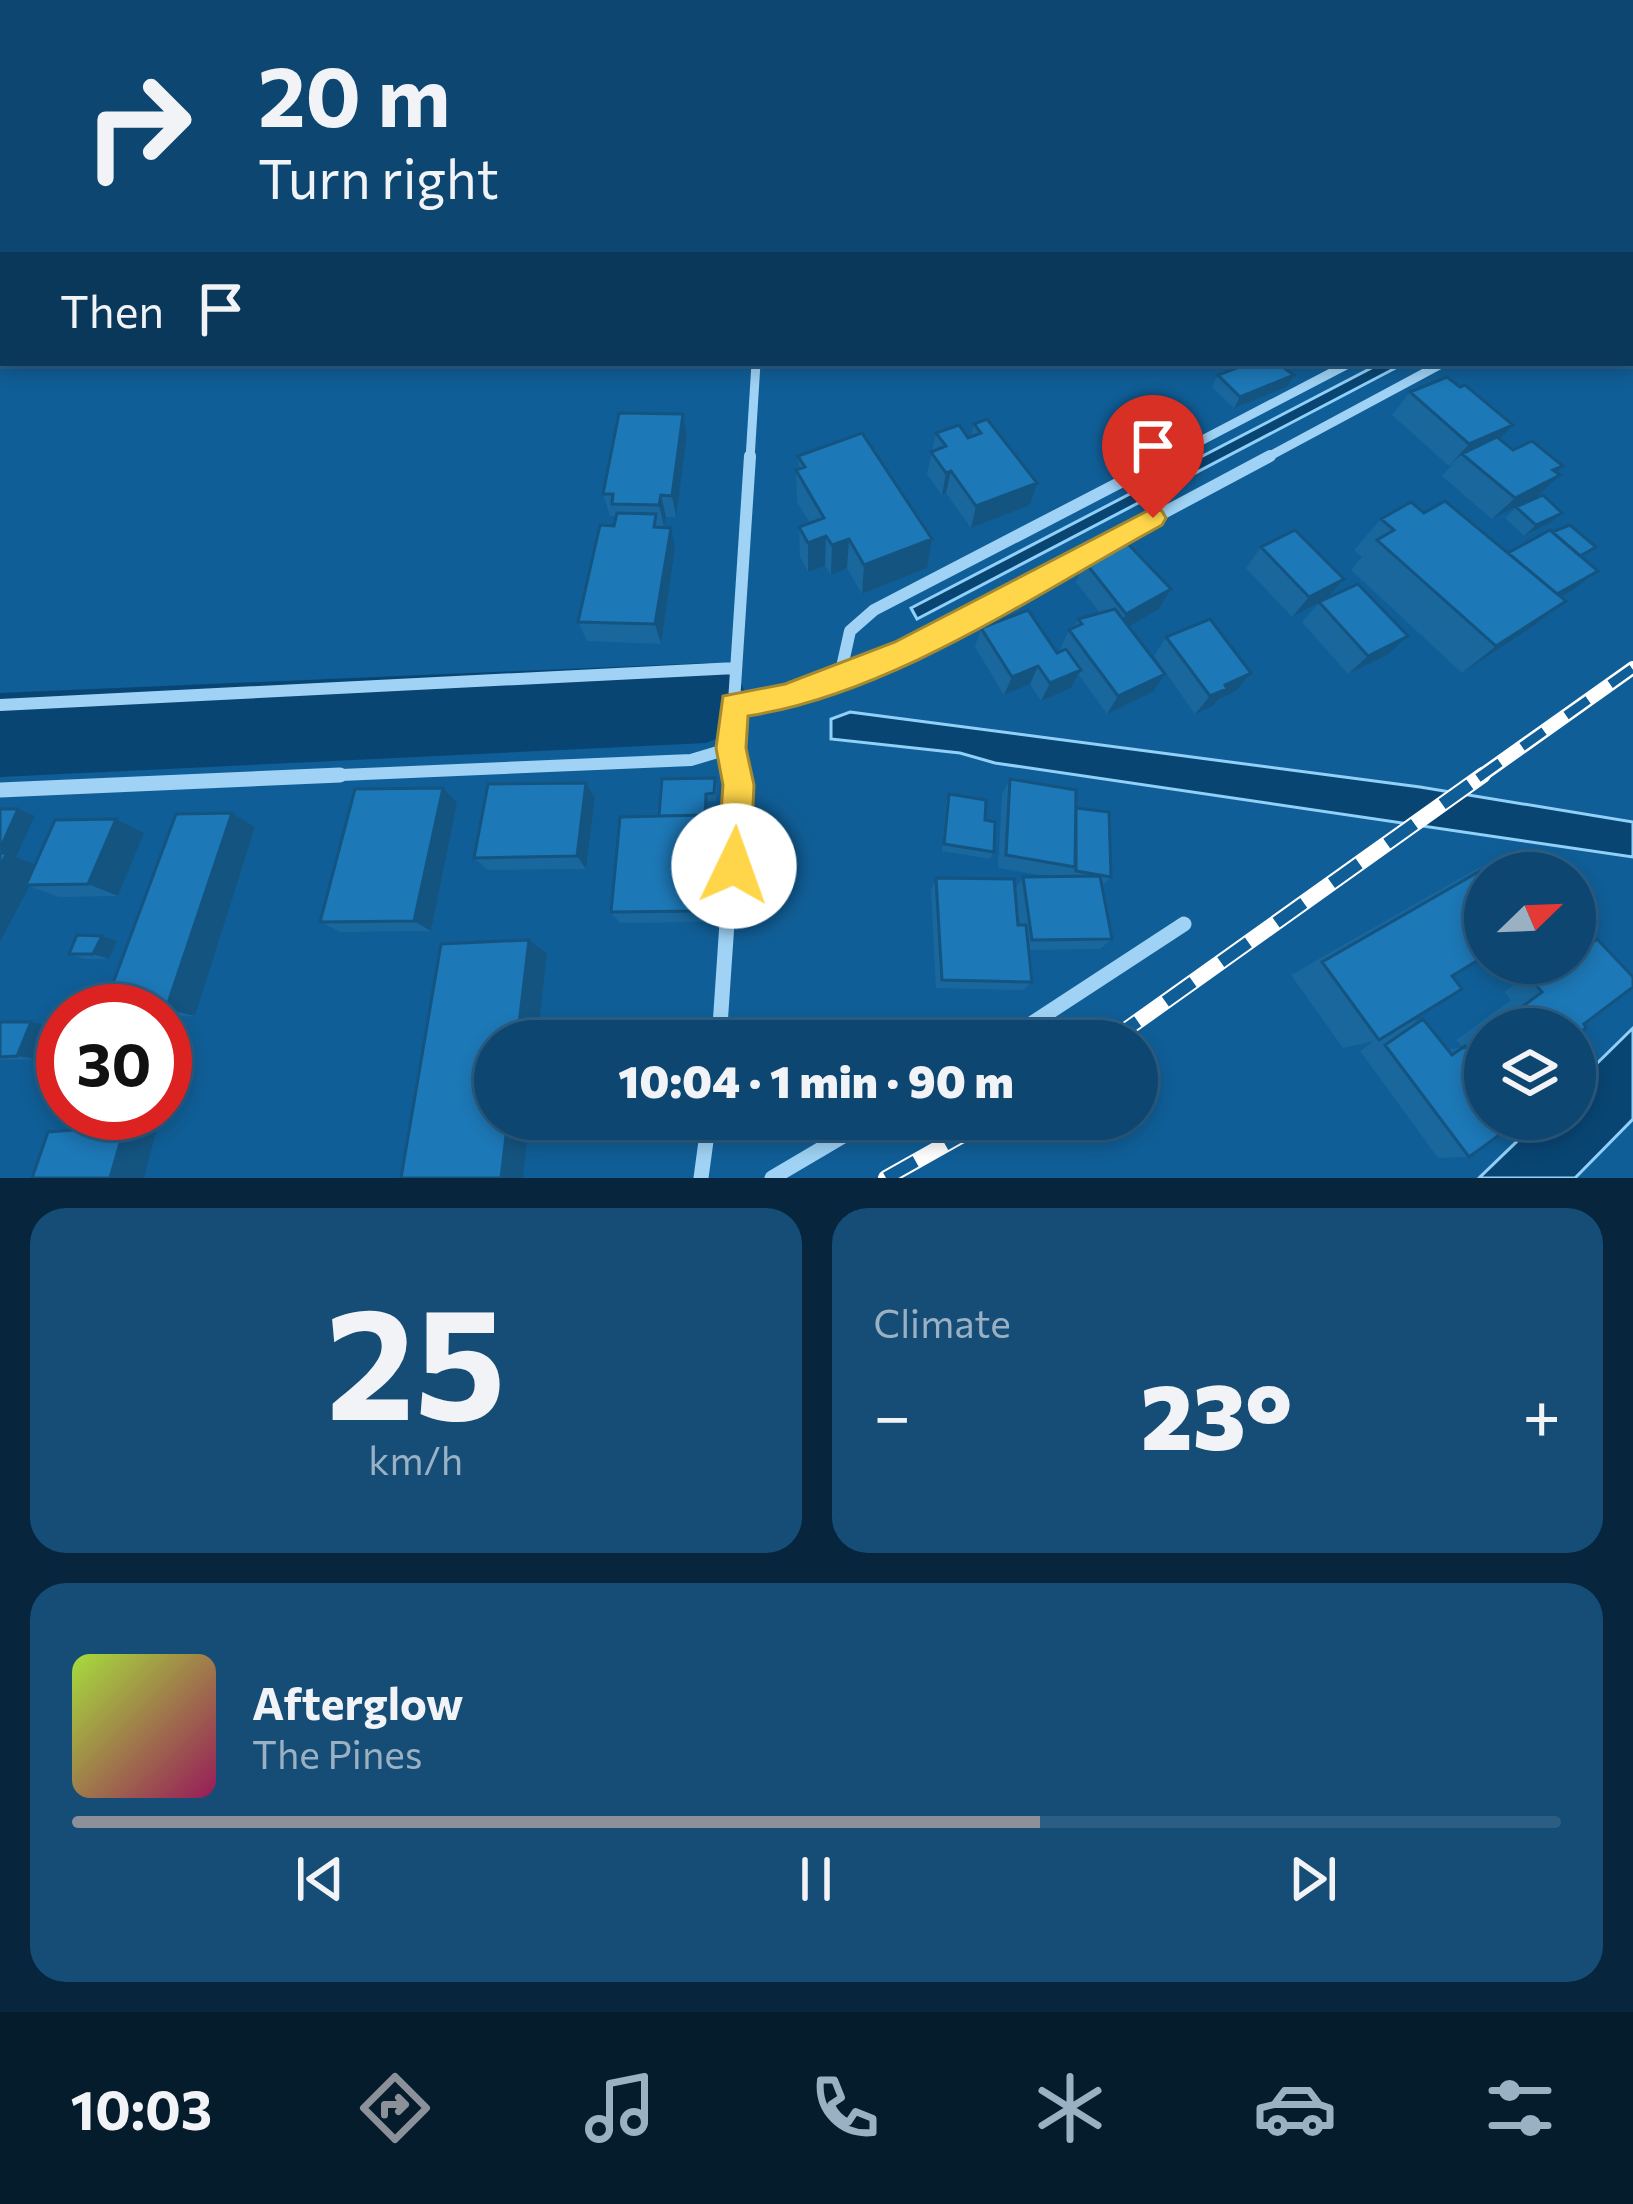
<!DOCTYPE html>
<meta charset="utf-8">
<style>
body{margin:0;font-family:Commissioner,sans-serif;background:#154d76;color:#f1f3f6;height:100vh;display:flex;flex-direction:column;font-size:45px;white-space:nowrap}
*{box-sizing:border-box;margin:0}
p{font-size:39px;color:#9ab1c3}
.icon{flex:none;width:66px;height:66px;fill:none;stroke:currentColor;stroke-width:2;stroke-linecap:round;stroke-linejoin:round}
.map{position:relative;height:1178px;overflow:hidden}
.details{display:flex;flex-direction:column;gap:30px;padding:30px;background:#07263e;flex:1}
.details>*{flex:none}
.top-card{position:absolute;left:0px;top:0px;width:1635px;height:366px;box-shadow:0 6px 18px #0003,0 0 0 3px #2c5e84;background:#0c4671;color:#f1f3f6;overflow:hidden}
.needle{width:78px;rotate:67deg}
.buttons{position:absolute;left:1464px;top:852px;display:grid;gap:24px}
.buttons a{display:grid;place-items:center;width:132px;height:132px;border-radius:50%;background:#0c4671;box-shadow:0 6px 18px #0003,0 0 0 3px #2c5e84;font-size:60px}
.speed{position:absolute;left:36px;top:984px;display:flex;gap:24px;font-size:60px;font-weight:700;text-align:center}
.speed>*{display:grid;place-content:center;width:156px;height:156px;border-radius:50%;background:#0c4671;box-shadow:0 6px 18px #0003,0 0 0 3px #2c5e84;line-height:1}
.speed .limit{border:18px solid #d22;background:#fff;color:#111}
.pin{position:absolute;display:grid;place-items:center;width:102px;height:102px;color:#fff;margin:-123px -51px;border-radius:50% 50% 50% 0;rotate:-45deg;box-shadow:0 0 12px #0007}
.pin .icon{rotate:45deg}
.me{position:absolute;width:132px;margin:-66px;rotate:3deg;stroke-linejoin:round;filter:drop-shadow(0 0 9px #0008)}
.turn{display:flex;align-items:center;gap:42px;height:252px;padding:0 60px;font-size:54px}
.turn .icon{width:156px;height:156px;stroke-width:2.5}
.turn b{display:block;font-size:84px;line-height:102px}
.then{display:flex;align-items:center;height:114px;padding:0 60px;background:#0003;gap:24px;font-size:45px}
.big{font-size:90px;font-weight:800;line-height:1.1}
.details .tile{flex:1;display:flex;flex-direction:column;justify-content:center;gap:18px;min-width:0;padding:0 42px;border-radius:36px;background:#154d76}
.details .dial{align-items:center;gap:0}
.dial b{font-size:156px;line-height:1}
.song{display:flex;align-items:center;gap:36px}
.cover{width:144px;height:144px;border-radius:18px;background:linear-gradient(135deg,hsl(80 70% 55%),hsl(330 70% 35%))}
.played{height:12px;border-radius:6px;background:linear-gradient(90deg,#8c9099 65%,#2c5e84 65%)}
.keys{display:flex;justify-content:space-around;direction:ltr}
.heat{display:flex;justify-content:space-between;align-items:center;font-size:66px;direction:ltr}
.details .tiles{flex:1;display:grid;gap:30px;grid-template-columns:1fr 1fr}
.tile:last-child{grid-column:span 2}
.trip{position:absolute;left:474px;top:1020px;width:684px;height:120px;border-radius:60px;background:#0c4671;box-shadow:0 6px 18px #0003,0 0 0 3px #2c5e84;font-weight:800;line-height:120px;text-align:center}
.dock{display:flex;height:192px;justify-content:space-around;align-items:center;background:#051c2d;color:#9ab1c3}
.dock .icon{width:84px;height:84px}
.dock .on{color:#8c9099}
.dock b{font-size:54px;color:#f1f3f6}
.map>svg:first-child{display:block}
.water{fill:#094573;stroke:#91d0f8;stroke-width:3}
.lines{fill:none;stroke-linecap:round;stroke-linejoin:round}
.stream{stroke:#91d0f8;stroke-width:14}
.river{fill:#094573;fill-rule:evenodd}
.minor-far2{stroke:#9fd2f4;stroke-width:9}
.minor-far1{stroke:#9fd2f4;stroke-width:12}
.minor{stroke:#9fd2f4;stroke-width:15}
.secondary{fill:#cfeafd;fill-rule:evenodd}
.rail-far1-casing{stroke:#fff;stroke-width:14}
.rail-casing{stroke:#fff;stroke-width:16}
.rail-far1{stroke:#105e97;stroke-width:9;stroke-dasharray:27;stroke-linecap:butt}
.rail{stroke:#105e97;stroke-width:12;stroke-dasharray:34;stroke-linecap:butt}
.wall{fill:#19679d}
.shaded-wall{fill:#145480}
.building{fill:#1d78b7;stroke:#145480;stroke-width:3}
.route{fill:#ffd54a;stroke:#a68a30;stroke-width:3}
</style>
<div class="map">
<svg width="1633" height="1178" viewBox="0 0 1633 1178">
<rect width="100%" height="100%" fill="#105e97"/>
<!-- water -->
<path class="water" d="M1381,363H1405L917,619L911,608Z
M850,712L1420,787L1633,822V857L995,763L960,753L831,739V719Z
M1633,1028V1119L1575,1178H1479L1540,1119H1575V1085Z"/>
<g class="lines">
<!-- stream -->
<path class="stream" d="M0,763L704,728L706,703"/>
<!-- river -->
<path class="river" d="M706,663L737,675L750,703L737,731L706,743L0,777V693Z"/>
<!-- minor-far2 -->
<path class="minor-far2" d="M750,459L756,363
M1166,459L1350,363
M1264,459L1443,363"/>
<!-- minor-far1 -->
<path class="minor-far1" d="M840,676L850,631L874,610L1171,456
M0,705L736,668
M733,705L785,697L905,651L1270,456
M271,778L691,760L731,748
M738,778L731,748L750,456"/>
<!-- minor -->
<path class="minor" d="M0,790L340,775
M719,1041L737,775
M1005,1041L1184,924
M701,1178L709,1119
M772,1178L872,1119"/>
<!-- secondary -->
<path class="secondary" d="M313,0H381L379,3Z"/>
<defs>
<path id="rail-far1" d="M1478,778L1633,668"/>
<path id="rail" d="M1110,1041L1483,775
M886,1178L991,1119"/>
</defs>
<!-- rail-far1 casing -->
<use href="#rail-far1" class="rail-far1-casing"/>
<!-- rail casing -->
<use href="#rail" class="rail-casing"/>
<!-- rail-far1 -->
<use href="#rail-far1" class="rail-far1"/>
<!-- rail -->
<use href="#rail" class="rail"/>
</g>
<!-- wall -->
<path class="wall" d="M923,0H981L980,3H925Z
M1102,0H1382L1386,3H1101Z
M542,363H620V365Z
M1218,375H1294L1287,387L1234,408L1212,387Z
M1460,387L1513,425L1499,439L1513,450L1556,472L1536,497L1492,519L1442,476L1453,464L1449,466L1392,415L1410,392Z
M683,414L687,437L676,517H666L664,526H659L675,549L661,644L587,641L578,622L616,518L615,516H610L603,494Z
M974,424L1037,483L1030,505L971,528L946,493L942,495L927,474L936,433L968,438L971,437Z
M798,456L932,539L927,568L862,594L847,568L831,575L825,566L808,572L800,557L799,527L810,523L797,502L796,470L799,469Z
M1516,507L1562,513L1550,523L1524,536L1505,518Z
M1424,513L1508,553L1583,558L1598,571L1561,597L1529,629L1462,673L1351,570L1362,557L1354,550L1381,519Z
M1261,547L1326,599L1387,655L1348,674L1302,622L1319,603L1292,617L1246,568Z
M1085,562L1171,589L1159,609L1129,626L1153,692L1107,714L1079,675L1071,688L1041,701L1030,684L1004,695L975,647L981,628L1057,653L1061,651L1060,649L1069,630L1074,627L1078,619L1100,613L1076,582Z
M1166,637L1251,673L1236,691L1219,699L1213,706L1195,714L1154,656Z
M1010,779L1076,808L1111,877L1104,884L1102,883L1112,939L1100,949L1029,950L1032,982L1023,990L936,988L931,890L936,878L1015,889L1023,877H1050L998,868L1002,794Z
M586,783L595,798L586,869L488,870L474,858Z
M717,785L716,801H708L704,922L620,923L611,912L659,816Z
M949,794L985,820L994,852L990,859L942,851L946,801Z
M457,803L431,931L341,932L320,922Z
M0,809H18L35,816L16,857L36,864L144,833L118,896L59,897L29,886L0,942Z
M232,813L255,827L195,1016L165,1017V1011H106Z
M1513,852L1452,976L1406,1023L1423,1019L1447,1050L1462,1047L1456,1040L1511,1000L1504,992L1544,963H1575V945L1597,939L1575,1029H1485V1119L1469,1157L1438,1158L1360,1051L1374,1041L1343,1048L1291,975L1473,871Z
M102,936L117,941L109,959H85L69,954Z
M0,1022H31L49,1025L36,1059L0,1060Z"/>
<!-- shaded-wall -->
<path class="shaded-wall" d="M941,0H981L980,3H940Z
M1294,375L1287,387L1234,408L1240,397Z
M683,414L687,437L676,517L672,496Z
M1513,425L1492,447L1462,454L1449,466L1469,444Z
M1563,466L1546,482L1560,475L1536,497L1492,519L1515,498Z
M951,471L946,493L942,495L946,473Z
M1037,483L1030,505L971,528L976,506Z
M661,495L666,517L664,526L659,505Z
M1562,513L1550,523L1524,536L1536,525Z
M671,528L675,549L661,644L655,624Z
M826,536L825,566L808,572V543Z
M849,539L847,568L831,575L832,545Z
M932,539L927,568L862,594L864,565Z
M1598,571L1571,591L1529,615L1554,596Z
M1344,579L1326,599L1292,617L1309,597Z
M1171,589L1159,609L1116,634L1126,614Z
M1566,601L1529,629L1462,673L1496,646Z
M1408,636L1387,655L1348,674L1368,656Z
M1038,666L1030,684L1004,695L1012,677Z
M1081,670L1071,688L1041,701L1050,683Z
M1251,673L1236,691L1219,699L1213,706L1195,714L1210,696L1225,685Z
M1165,674L1153,692L1107,714L1118,696Z
M586,783L595,798L586,869L577,856Z
M443,788L457,803L431,931L414,921Z
M706,794L708,801L707,824L709,829L704,922L699,911Z
M18,809L35,816L16,857L40,866L0,942V866L7,853L0,851Z
M232,813L255,827L195,1016L166,1009Z
M116,819L144,833L118,896L88,884Z
M102,936L117,941L109,959L93,954Z
M529,940L547,954L537,1041H517Z
M31,1022L49,1025L36,1059L17,1056Z
M508,1119H529L523,1178H501Z
M125,1126L157,1128L144,1178H110Z"/>
<!-- building -->
<path class="building" d="M825,0H872L855,3H827Z
M1123,0H1382L1386,3H1125Z
M1250,363H1277L1294,375L1240,397L1218,375Z
M1447,377L1460,387L1465,385L1513,425L1469,444L1410,392Z
M619,413L683,414L672,496L661,495L659,505L612,504L613,494H603Z
M987,419L1037,483L976,506L951,471L946,473L931,452L946,446L936,433L959,425L968,438L981,433L974,424Z
M862,433L932,539L864,565L849,539L832,545L826,536L808,543L799,527L824,518L796,470L805,467L798,456Z
M1497,437L1513,450L1532,441L1563,466L1553,470L1560,475L1515,498L1462,454Z
M1543,495L1562,513L1536,525L1516,507Z
M1445,501L1566,601L1496,646L1377,540L1394,530L1381,519L1411,502L1424,513Z
M617,513L656,514L654,527L671,528L655,624L578,622L600,525L614,526Z
M1570,525L1596,547L1580,556L1552,532Z
M1295,530L1344,579L1309,597L1261,547Z
M1550,530L1598,571L1557,594L1508,553Z
M1128,544L1171,589L1126,614L1085,562Z
M1358,584L1408,636L1368,656L1319,602Z
M1115,609L1165,674L1118,696L1069,630L1082,624L1078,619Z
M1028,610L1057,653L1066,649L1081,670L1050,683L1038,666L1012,677L981,628Z
M1210,619L1251,673L1225,685L1227,689L1210,696L1166,637Z
M715,778L714,793L706,794L705,818L704,815L659,816L662,779Z
M1010,779L1076,790L1075,867L1006,855Z
M586,783L577,856L474,858L488,784Z
M443,788L414,921L320,922L355,789Z
M949,794L986,800L985,820L995,822L994,852L944,844Z
M1076,808L1109,812L1111,877L1076,871Z
M0,809H18L0,849Z
M232,813L166,1009L103,1010L176,814Z
M704,815L699,911L611,912L620,817Z
M116,819L88,884L26,885L55,820Z
M1513,852L1532,873H1485V956L1452,976L1462,989L1379,1040L1322,962Z
M0,853H7L0,866Z
M1100,876L1112,939L1032,940L1023,877Z
M936,878L1014,879L1018,925H1026L1032,982L942,980Z
M77,935L102,936L93,954H69Z
M1597,939L1633,977V987L1584,1024L1586,1028L1575,1036V1029H1492L1542,992L1535,984L1564,963H1575V955Z
M529,940L517,1041H495V1119H508L501,1178H401L441,944Z
M1423,1019L1452,1055L1465,1046L1485,1071V1119H1502L1509,1128L1469,1157L1385,1045Z
M0,1022H31L17,1056L0,1057Z
M125,1126L110,1178H32L48,1132Z"/>
<!-- route -->
<path class="route" d="M1153,508L1162,511L1166,518L1162,525C1036,594 891,694 748,716L746,748L754,785L750,866L745,878L734,882L722,878L717,866L723,785L716,748L723,696L785,684L895,642Z"/>
</svg>
<div class="buttons">
<a><svg class="needle" viewBox="-14 -14 28 28"><path d="M0-13l5 13h-10z" fill="#e53935"/><path d="M0 13l5-13h-10z" fill="#9ab1c3"/></svg></a>
<a><svg class="icon" aria-label="layers" viewBox="0 0 24 24"><path d="M12 4l9 5-9 5-9-5zM3 14l9 5 9-5"/></svg></a>
</div>
<div class="speed"><div class="limit">30</div></div>
<div class="pin" style="left:1153px;top:518px;background:#d93025"><svg class="icon" aria-label="arrive" viewBox="0 0 24 24"><path d="M6 21V4h12l-3 4 3 4H6"/></svg></div>
<svg class="me" style="left:734px;top:866px" viewBox="-20 -20 40 40"><circle r="19" fill="#fff"/><path d="M0-13L10 11 0 6-10 11z" fill="#ffd54a"/></svg>
<div class="trip">10:04 · 1 min · 90 m</div>
<div class="top-card">
<div class="turn"><svg class="icon" aria-label="right" viewBox="0 0 24 24"><path d="M7 20v-9h11M14 6l5 5-5 5"/></svg><div><b>20 m</b>Turn right</div></div>
<div class="then">Then<svg class="icon" aria-label="arrive" viewBox="0 0 24 24"><path d="M6 21V4h12l-3 4 3 4H6"/></svg></div>
</div>
</div>
<section class="details">
<div class="tiles">
<div class="tile dial"><b>25</b><p>km/h</p></div>
<div class="tile"><p>Climate</p>
<div class="heat"><a>−</a><b class="big">23°</b><a>+</a></div>
</div>
<div class="tile">
<div class="song"><i class="cover"></i><div><b>Afterglow</b><p>The Pines</p></div></div>
<div class="played"></div>
<div class="keys"><svg class="icon" aria-label="previous" viewBox="0 0 24 24"><path d="M18 5L8 12l10 7zM5 5v14"/></svg><svg class="icon" aria-label="pause" viewBox="0 0 24 24"><path d="M8 5v14M16 5v14"/></svg><svg class="icon" aria-label="next" viewBox="0 0 24 24"><path d="M6 5l10 7-10 7zM19 5v14"/></svg></div>
</div>
</div>
</section>
<nav class="dock">
<b>10:03</b>
<svg class="icon on" aria-label="directions" viewBox="0 0 24 24"><path d="M12 3l9 9-9 9-9-9zM9 14v-3h6M13 9l2 2-2 2"/></svg>
<svg class="icon" aria-label="music" viewBox="0 0 24 24"><path d="M9 18V5l10-2v13"/><circle cx="6" cy="18" r="3"/><circle cx="16" cy="16" r="3"/></svg>
<svg class="icon" aria-label="phone" viewBox="0 0 24 24"><path d="M5 4h4l2 5-3 2q2 4 5 5l2-3 5 2v4C11 20 4 13 5 4z"/></svg>
<svg class="icon" aria-label="climate" viewBox="0 0 24 24"><path d="M12 3v18M4 7l16 10M4 17L20 7"/></svg>
<svg class="icon" aria-label="car" viewBox="0 0 24 24"><path d="M5 17H2v-5l4-1 3-4h7l3 4 3 1v5h-3M9 17h6M6 11h13"/><circle cx="7" cy="17" r="2"/><circle cx="17" cy="17" r="2"/></svg>
<svg class="icon" aria-label="filters" viewBox="0 0 24 24"><path d="M4 7h16M4 17h16"/><circle cx="9" cy="7" r="2"/><circle cx="15" cy="17" r="2"/></svg>
</nav>
